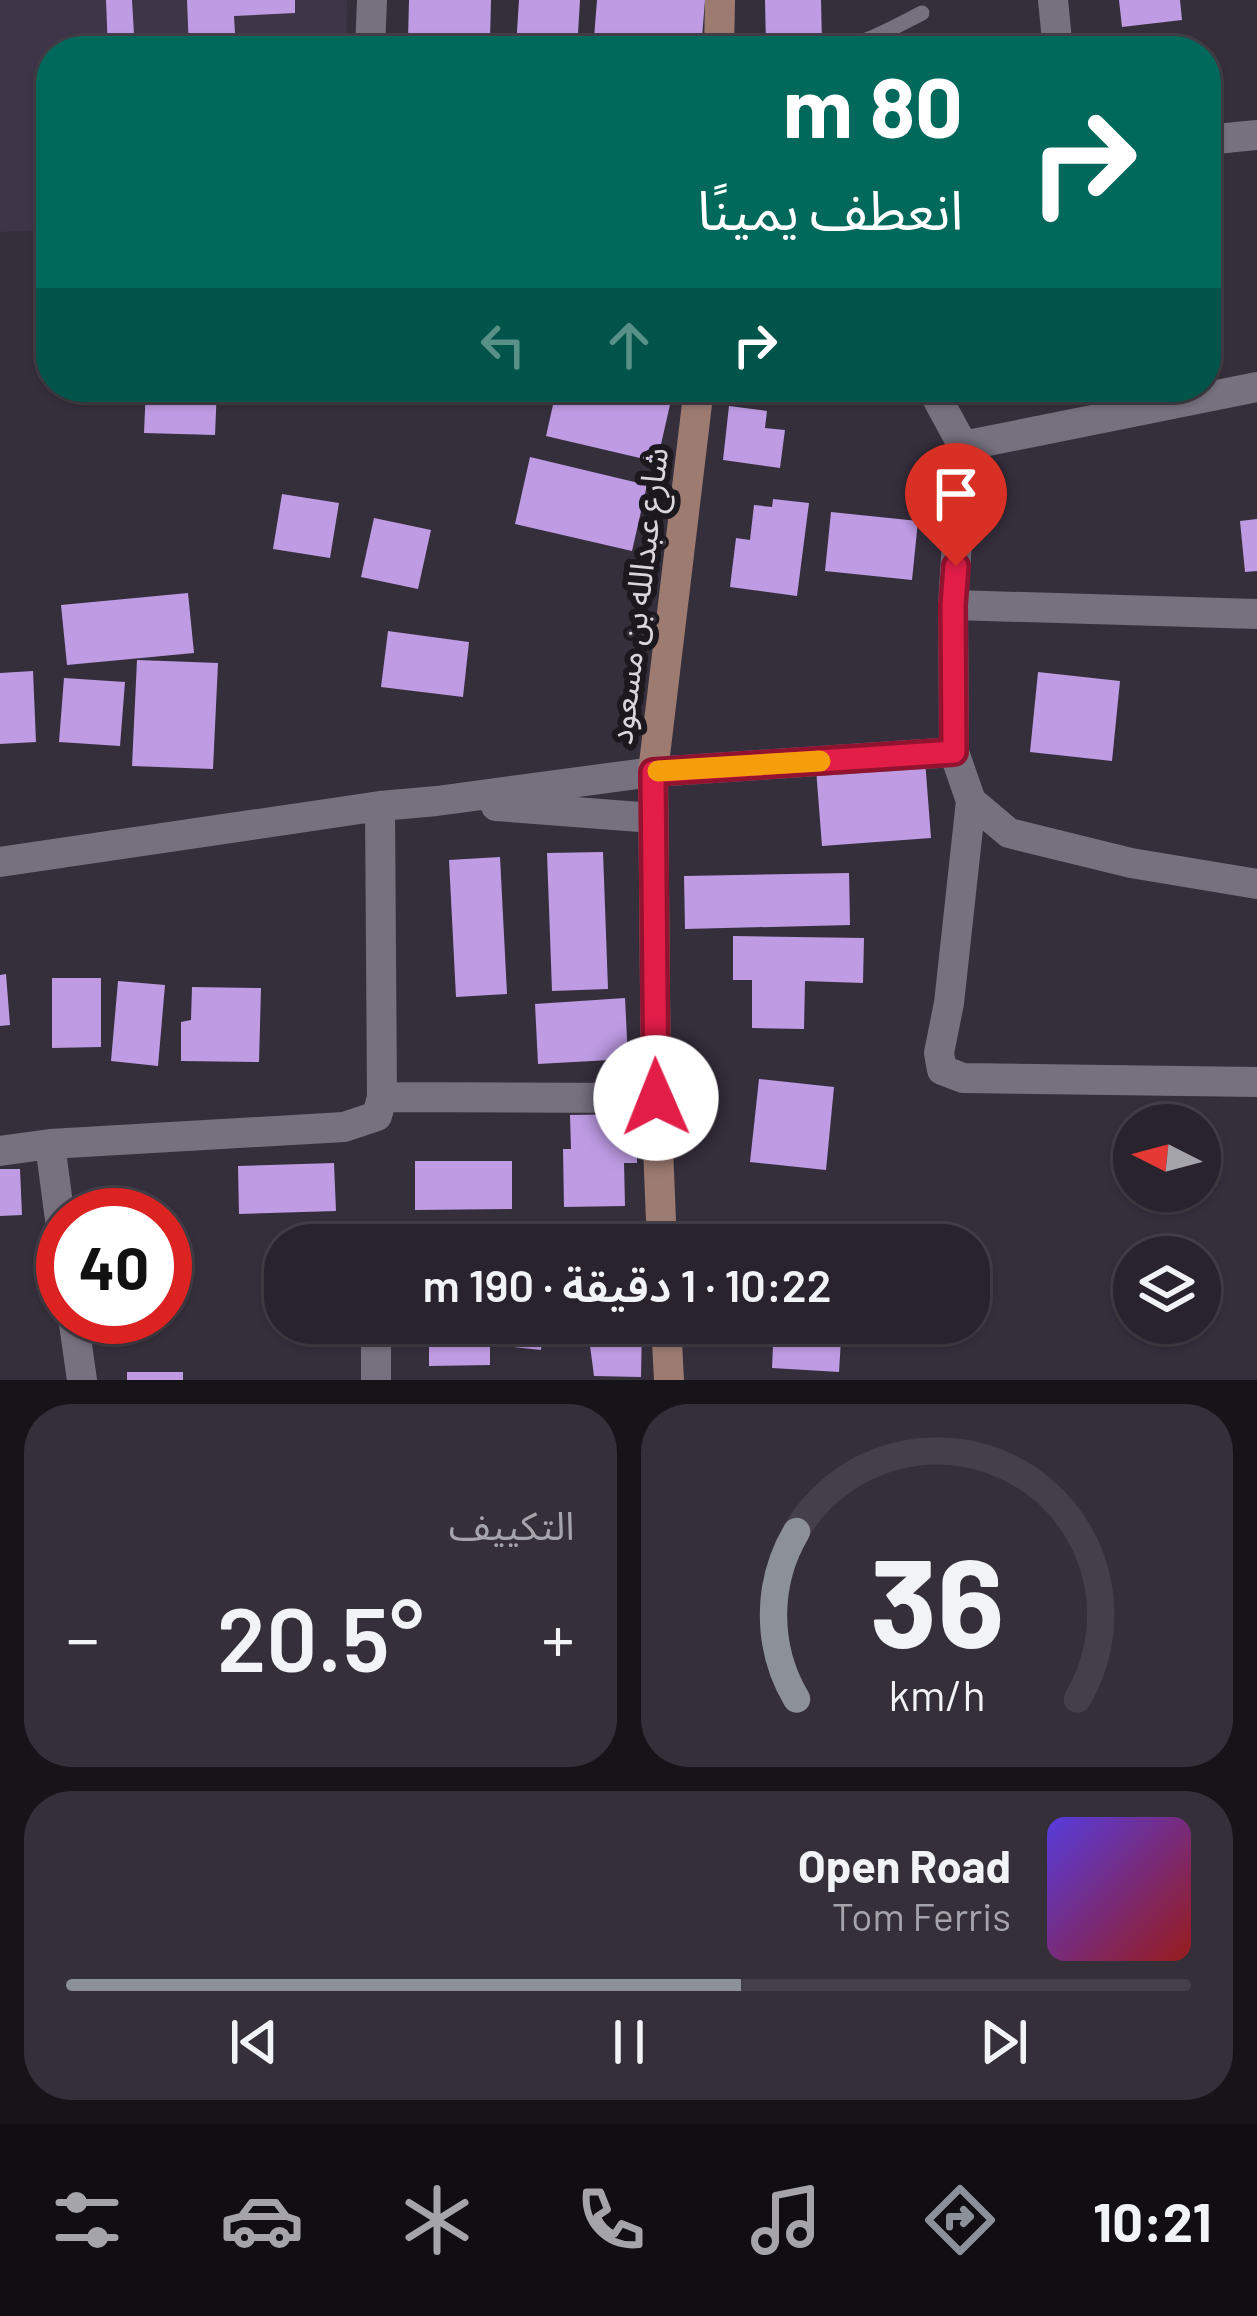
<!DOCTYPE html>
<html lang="ar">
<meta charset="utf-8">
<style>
body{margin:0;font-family:Barlow,"Noto Sans Arabic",sans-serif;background:#342f39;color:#f1f3f6;direction:rtl;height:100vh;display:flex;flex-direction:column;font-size:45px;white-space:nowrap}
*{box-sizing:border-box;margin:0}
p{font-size:39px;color:#a5a4aa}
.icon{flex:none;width:66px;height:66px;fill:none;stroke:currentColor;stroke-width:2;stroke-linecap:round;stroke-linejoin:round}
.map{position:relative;height:1380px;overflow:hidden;direction:ltr}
.details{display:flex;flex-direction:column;gap:24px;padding:24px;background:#161319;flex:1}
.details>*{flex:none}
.guide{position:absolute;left:36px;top:36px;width:1185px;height:366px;border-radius:48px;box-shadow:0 3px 9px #0004,0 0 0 3px #444049;direction:rtl;background:#00695c;color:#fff;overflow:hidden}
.needle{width:78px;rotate:276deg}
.controls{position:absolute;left:1113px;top:1104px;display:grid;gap:24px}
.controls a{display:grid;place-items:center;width:108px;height:108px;border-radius:50%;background:#28232d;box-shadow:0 3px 9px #0004,0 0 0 3px #444049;font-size:60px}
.speed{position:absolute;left:36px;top:1188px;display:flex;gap:24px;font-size:60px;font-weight:700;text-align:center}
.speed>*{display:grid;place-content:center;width:156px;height:156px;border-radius:50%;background:#28232d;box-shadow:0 3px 9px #0004,0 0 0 3px #444049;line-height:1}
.speed .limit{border:18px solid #d22;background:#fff;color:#111}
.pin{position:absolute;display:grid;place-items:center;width:102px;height:102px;color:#fff;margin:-123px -51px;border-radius:50% 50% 50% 0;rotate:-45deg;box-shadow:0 0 12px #0007}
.pin .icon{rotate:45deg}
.me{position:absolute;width:132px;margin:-66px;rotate:359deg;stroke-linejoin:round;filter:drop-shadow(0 0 9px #0008)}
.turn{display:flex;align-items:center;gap:42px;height:252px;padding:0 60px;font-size:54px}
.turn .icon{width:156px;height:156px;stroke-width:2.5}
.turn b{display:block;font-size:84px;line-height:102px}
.lanes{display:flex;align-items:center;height:114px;padding:0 60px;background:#0003;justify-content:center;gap:60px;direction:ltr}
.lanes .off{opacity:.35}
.big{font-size:90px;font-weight:600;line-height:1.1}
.details .widget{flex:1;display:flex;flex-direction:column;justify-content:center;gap:18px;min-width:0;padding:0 42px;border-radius:48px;background:#342f39}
.details .dial{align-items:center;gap:0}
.dial svg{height:312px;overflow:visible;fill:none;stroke:#444049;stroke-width:7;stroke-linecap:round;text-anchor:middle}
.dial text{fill:#f1f3f6;stroke:none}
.song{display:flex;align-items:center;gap:36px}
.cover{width:144px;height:144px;border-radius:18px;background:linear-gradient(135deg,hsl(250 70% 55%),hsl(0 70% 35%))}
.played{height:12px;border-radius:6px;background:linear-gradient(90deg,#8c9099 60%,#444049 60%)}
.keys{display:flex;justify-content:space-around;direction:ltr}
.heat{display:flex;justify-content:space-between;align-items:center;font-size:66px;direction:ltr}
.details .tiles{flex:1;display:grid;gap:24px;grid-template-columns:1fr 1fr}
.widget:last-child{grid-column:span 2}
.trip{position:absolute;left:264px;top:1224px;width:726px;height:120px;border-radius:48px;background:#28232d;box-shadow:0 3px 9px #0004,0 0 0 3px #444049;font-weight:600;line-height:120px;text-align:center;direction:rtl}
.dock{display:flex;height:192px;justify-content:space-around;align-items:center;background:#100e12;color:#a5a4aa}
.dock .icon{width:84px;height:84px}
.dock .selected{color:#8c9099}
.dock b{font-size:54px;color:#f1f3f6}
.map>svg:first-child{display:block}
.built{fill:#3e3548}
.building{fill:#be9be3}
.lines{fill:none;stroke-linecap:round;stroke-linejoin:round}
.lane{stroke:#76707f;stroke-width:15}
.street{stroke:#76707f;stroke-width:30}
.secondary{stroke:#9d7b71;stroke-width:30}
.route-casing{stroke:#92132f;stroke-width:30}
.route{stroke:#e11d48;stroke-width:21}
.slow{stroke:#f59e0b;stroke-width:21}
.labels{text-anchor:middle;stroke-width:12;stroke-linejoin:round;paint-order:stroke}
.street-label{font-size:33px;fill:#d8d5dd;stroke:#1b181e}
</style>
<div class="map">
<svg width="1257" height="1380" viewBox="0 0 1257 1380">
<rect width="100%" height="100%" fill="#352f3c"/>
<!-- built -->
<path class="built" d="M0,0H347L346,51H51V230L0,232Z"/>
<!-- building -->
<path class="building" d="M106,0H132L135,51H108Z
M187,0H295V13L234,16L236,51H189Z
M409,0H491L490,40H408Z
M519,0H580L577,50L516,47Z
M597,0H705L701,51H593Z
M765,0H821L822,43L766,45Z
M1119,0H1180L1182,20L1122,27Z
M146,387H217L215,435L144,433Z
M557,387H674L657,462L546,436Z
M729,406L767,411L765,428L785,430L780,468L723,460Z
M530,457L647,485L632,551L515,524Z
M282,494L339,503L330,558L273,549Z
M773,499L809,503L797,596L730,587L736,538L750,540L754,505L772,507Z
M831,512L918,521L912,580L825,571Z
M374,518L431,530L418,589L361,577Z
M1257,519V571L1245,572L1240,521Z
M188,593L194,653L67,665L61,605Z
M388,631L469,642L463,697L381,687Z
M137,660L218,663L213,769L132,766Z
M33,671L36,742L0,744V673Z
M1038,672L1120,681L1112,761L1030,752Z
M64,678L125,682L120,746L59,742Z
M925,760L931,838L822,846L816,769Z
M603,852L608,989L552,991L547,853Z
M500,857L507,994L456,997L449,860Z
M849,873L850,925L685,929L684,876Z
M733,936L864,938L863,983L805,981L804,1029L752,1028V980H733Z
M6,974L10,1025L0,1026V975Z
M52,978H101V1047L52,1048Z
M118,981L165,985L158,1066L111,1061Z
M192,987L261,988L259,1062L181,1061V1022L191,1020Z
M625,998L628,1059L538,1064L535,1004Z
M759,1079L834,1087L826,1170L750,1162Z
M629,1114V1149L637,1148V1163H624L625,1206L564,1207L563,1149H571L570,1115Z
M415,1161H512V1209L415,1210Z
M334,1163L336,1211L239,1214L238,1166Z
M0,1169H20L22,1215L0,1216Z
M429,1225H490V1245H429Z
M604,1230L640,1231V1245H604Z
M744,1234L824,1239L823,1245H743Z
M429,1323H490V1365L429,1366Z
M514,1323H574L572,1344L542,1341L541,1350L513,1347Z
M587,1323H642L641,1377L594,1376Z
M774,1323H842L839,1372L772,1368Z
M127,1372H183V1380H127Z"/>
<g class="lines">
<!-- lane -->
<path class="lane" d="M822,51C858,48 891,29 922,13"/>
<!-- street -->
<path class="street" d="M1053,0L1058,51
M370,51L372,0
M1206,140L1257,135
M963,446L1257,387
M953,605L1257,614
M954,752L971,801L1009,833L1131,863L1257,884
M971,801L949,1003L939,1053L942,1070L963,1078L1257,1082
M496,806L653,818
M0,862L380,806L437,801L653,772L954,752L953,605L963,446L931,387
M382,1097L656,1098
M50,1144L63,1242
M0,1151L50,1144L344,1127L377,1116L382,1097L380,806
M73,1317L82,1380
M376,1380V1326"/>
<!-- secondary -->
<path class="secondary" d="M719,51L720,0
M662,1245L656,1098L653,772L699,387
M666,1323L669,1380"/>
</g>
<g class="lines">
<defs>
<path id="route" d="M656,1098L653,772L954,752L953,605L956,566"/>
</defs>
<!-- route casing -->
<use href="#route" class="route-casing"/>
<!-- route -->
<use href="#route" class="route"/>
<!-- slow -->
<path class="slow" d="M658,771L820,761"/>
</g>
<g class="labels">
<!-- street labels -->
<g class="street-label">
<text transform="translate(638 596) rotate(-83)" y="12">شارع عبدالله بن مسعود</text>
</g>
</g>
</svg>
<div class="controls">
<a><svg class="needle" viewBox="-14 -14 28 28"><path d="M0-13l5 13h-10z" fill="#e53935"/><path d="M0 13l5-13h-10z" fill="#a5a4aa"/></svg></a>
<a><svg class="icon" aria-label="layers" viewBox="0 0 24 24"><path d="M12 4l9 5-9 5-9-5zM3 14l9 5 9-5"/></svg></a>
</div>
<div class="speed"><div class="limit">40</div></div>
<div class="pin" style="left:956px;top:566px;background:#d93025"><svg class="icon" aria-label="arrive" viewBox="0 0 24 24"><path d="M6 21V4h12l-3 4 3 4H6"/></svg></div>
<svg class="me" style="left:656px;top:1098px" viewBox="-20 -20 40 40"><circle r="19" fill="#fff"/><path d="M0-13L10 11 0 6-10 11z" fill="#e11d48"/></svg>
<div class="trip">10:22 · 1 دقيقة · 190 m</div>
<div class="guide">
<div class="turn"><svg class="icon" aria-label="right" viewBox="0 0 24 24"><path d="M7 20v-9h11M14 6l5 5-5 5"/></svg><div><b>80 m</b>انعطف يمينًا</div></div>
<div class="lanes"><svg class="icon off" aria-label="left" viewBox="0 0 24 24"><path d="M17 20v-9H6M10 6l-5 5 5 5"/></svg><svg class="icon off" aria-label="ahead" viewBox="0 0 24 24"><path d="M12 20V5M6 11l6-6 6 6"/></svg><svg class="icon" aria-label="right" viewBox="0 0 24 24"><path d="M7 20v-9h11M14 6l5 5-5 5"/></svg></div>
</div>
</div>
<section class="details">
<div class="tiles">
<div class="widget dial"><svg viewBox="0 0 100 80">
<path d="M14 69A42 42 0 1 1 86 69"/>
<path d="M14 69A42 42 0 0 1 14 26" stroke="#8c9099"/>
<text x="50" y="56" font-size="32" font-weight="700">36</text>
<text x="50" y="72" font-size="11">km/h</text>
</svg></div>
<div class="widget"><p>التكييف</p>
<div class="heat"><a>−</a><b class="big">20.5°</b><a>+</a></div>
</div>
<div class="widget">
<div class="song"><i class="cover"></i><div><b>Open Road</b><p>Tom Ferris</p></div></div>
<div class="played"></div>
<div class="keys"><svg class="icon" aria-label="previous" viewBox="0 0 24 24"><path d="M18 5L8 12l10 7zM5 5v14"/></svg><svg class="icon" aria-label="pause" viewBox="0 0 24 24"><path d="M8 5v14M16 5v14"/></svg><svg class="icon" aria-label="next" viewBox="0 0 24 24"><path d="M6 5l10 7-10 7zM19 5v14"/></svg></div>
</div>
</div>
</section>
<nav class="dock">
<b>10:21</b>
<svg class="icon selected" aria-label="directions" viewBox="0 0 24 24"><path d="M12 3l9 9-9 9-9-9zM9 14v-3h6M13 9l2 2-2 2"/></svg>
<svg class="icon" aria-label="music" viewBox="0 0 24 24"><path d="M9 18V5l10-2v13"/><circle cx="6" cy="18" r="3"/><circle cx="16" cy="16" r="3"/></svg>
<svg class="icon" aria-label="phone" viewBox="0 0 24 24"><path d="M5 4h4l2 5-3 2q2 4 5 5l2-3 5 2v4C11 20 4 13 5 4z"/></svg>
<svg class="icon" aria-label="climate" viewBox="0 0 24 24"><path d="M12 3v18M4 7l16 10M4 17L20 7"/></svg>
<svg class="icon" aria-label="car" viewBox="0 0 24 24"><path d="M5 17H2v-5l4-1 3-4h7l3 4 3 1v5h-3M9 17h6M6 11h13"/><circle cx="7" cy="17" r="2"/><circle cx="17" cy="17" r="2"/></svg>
<svg class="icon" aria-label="filters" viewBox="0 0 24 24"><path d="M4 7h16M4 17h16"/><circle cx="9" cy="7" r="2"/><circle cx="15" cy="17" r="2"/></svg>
</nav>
